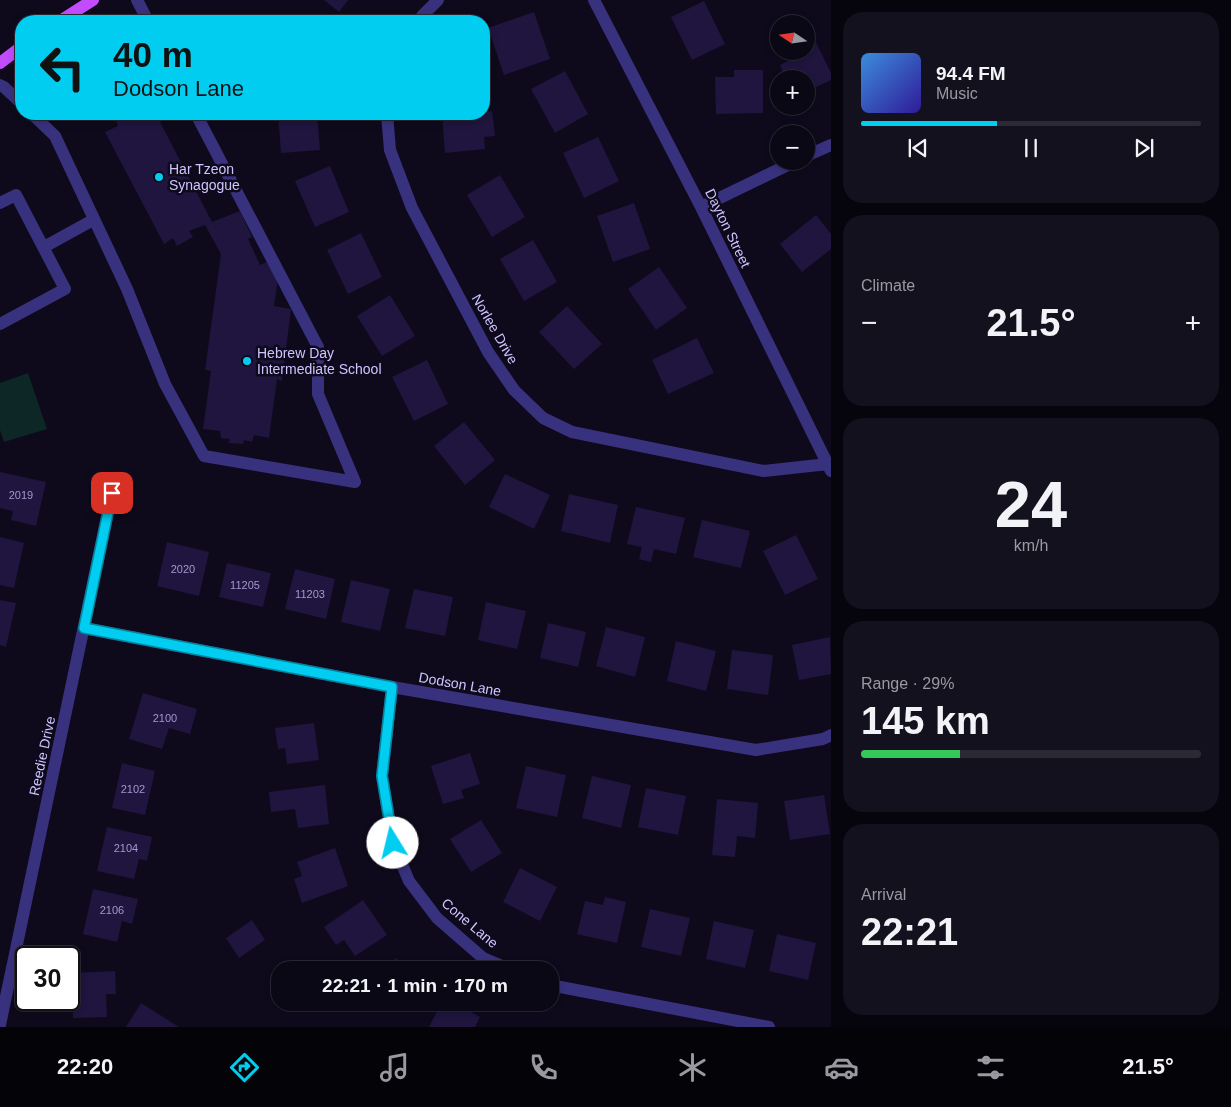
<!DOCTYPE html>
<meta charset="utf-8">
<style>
body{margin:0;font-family:Helvetica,sans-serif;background:#13111e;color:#f1f3f6;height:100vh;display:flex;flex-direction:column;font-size:19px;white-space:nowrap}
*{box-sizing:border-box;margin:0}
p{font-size:16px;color:#999aa0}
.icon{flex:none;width:28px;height:28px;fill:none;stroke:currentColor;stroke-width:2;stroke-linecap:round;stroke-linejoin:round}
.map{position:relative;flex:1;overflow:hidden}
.side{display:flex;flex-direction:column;gap:12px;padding:12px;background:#06040c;width:400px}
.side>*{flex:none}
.top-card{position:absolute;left:15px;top:15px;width:475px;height:105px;border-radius:20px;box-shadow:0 2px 8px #0003,0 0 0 1px #2a2934;background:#00cdf0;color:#111;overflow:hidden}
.needle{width:32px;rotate:283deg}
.buttons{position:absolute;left:770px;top:15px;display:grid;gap:10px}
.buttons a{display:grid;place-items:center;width:45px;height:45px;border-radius:50%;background:#0a0815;box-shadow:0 2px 8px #0003,0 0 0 1px #2a2934;font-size:25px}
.speed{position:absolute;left:15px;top:946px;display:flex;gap:10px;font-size:25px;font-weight:700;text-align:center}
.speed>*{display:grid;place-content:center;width:65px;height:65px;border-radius:50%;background:#0a0815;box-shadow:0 2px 8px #0003,0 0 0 1px #2a2934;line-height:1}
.speed .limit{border:2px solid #111;border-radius:8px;background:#fff;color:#111}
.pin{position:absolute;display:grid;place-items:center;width:42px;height:42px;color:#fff;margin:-21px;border-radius:10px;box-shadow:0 2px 8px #0006}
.me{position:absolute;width:55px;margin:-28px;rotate:351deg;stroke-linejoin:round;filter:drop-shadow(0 0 4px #0008)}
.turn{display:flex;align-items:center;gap:18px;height:105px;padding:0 15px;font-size:22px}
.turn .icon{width:65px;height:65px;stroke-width:2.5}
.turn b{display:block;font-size:35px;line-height:42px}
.big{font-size:38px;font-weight:700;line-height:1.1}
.side .card{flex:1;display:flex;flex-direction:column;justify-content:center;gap:8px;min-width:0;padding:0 18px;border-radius:20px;background:#13111e}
.side .dial{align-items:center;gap:0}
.dial b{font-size:65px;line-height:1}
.song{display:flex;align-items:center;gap:15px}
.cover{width:60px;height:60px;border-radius:8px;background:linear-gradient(135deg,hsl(210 70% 55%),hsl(250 70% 35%))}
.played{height:5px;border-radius:2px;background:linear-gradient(90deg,#00cdf0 40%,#2a2934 40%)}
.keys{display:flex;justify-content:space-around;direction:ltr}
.heat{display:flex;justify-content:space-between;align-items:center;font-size:28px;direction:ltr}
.charge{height:8px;border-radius:4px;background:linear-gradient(90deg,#34c759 29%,#2a2934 0)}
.trip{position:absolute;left:271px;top:961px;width:288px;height:50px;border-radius:20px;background:#0a0815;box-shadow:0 2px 8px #0003,0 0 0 1px #2a2934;font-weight:700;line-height:50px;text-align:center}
.tab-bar{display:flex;height:80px;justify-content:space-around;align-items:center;background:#040308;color:#999aa0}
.tab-bar .icon{width:35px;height:35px}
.tab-bar .active{color:#00cdf0}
.tab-bar b{font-size:22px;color:#f1f3f6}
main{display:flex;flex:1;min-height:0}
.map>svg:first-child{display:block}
.green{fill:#0d2626}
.building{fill:#1f153e}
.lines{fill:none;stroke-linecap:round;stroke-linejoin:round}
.minor{stroke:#38327e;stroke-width:12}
.major{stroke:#c44cff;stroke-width:12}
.route-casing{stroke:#00859c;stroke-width:12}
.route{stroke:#00cdf0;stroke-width:9}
.poi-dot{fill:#00cdf0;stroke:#0e0a1c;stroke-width:2}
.labels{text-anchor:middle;stroke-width:5;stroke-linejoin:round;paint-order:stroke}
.number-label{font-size:11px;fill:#a299cf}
.poi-label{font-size:14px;fill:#cec5ff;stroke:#0e0a1c;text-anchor:start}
.street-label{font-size:14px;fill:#cec5ff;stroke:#0e0a1c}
</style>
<main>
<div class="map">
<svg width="831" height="1027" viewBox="0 0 831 1027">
<rect width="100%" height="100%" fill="#0e0a1c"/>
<!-- green -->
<path class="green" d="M28,373L47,429L4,442L0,430V383Z"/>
<!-- building -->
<path class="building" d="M324,0H348L339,12Z
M704,1L725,44L692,60L671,17Z
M534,12L550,59L504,75L488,28Z
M813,36L831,73V80L806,92V79H786L780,65L797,56L795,51H806V40Z
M734,70H763V113L716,114L715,77H734Z
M565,71L588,114L555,133L531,89Z
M492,111L495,136L484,137L485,149L445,153L442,114H484V112Z
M120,114H177L160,122L212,222L240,211L252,237L248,239L260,265L269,261L278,278L274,306L291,309L282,381L277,379L269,438L254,435L252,442L244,440L243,444L228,443L230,439L221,438L220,431L203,429L211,371L205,370L221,254L205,225L189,231L193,237L177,246L173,238L164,244L105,132L118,126L115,117Z
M278,114H317L320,150L281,153Z
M598,137L619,181L584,198L563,153Z
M330,166L349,212L315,227L295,181Z
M500,175L525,217L492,237L467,195Z
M634,203L650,249L613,262L597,216Z
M816,215L831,234V249L802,272L780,244Z
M361,233L382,277L348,294L327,250Z
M533,240L557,282L524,301L500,259Z
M659,267L687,308L656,330L628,289Z
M390,295L415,336L382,356L357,316Z
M567,306L602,344L574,369L539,332Z
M697,338L714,373L668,394L652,360Z
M427,360L448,404L414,421L392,377Z
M464,422L495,460L465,485L434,446Z
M0,472L46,482L36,526L11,520L13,511L0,508Z
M505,474L550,495L534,529L489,507Z
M569,494L618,505L610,543L561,531Z
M636,507L685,518L676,554L654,549L651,562L639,559L642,547L627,544Z
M702,520L750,531L741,568L693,557Z
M796,535L818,579L785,595L763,551Z
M0,537L24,543L14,588L0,585Z
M167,542L209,552L199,596L157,586Z
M227,563L271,573L263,607L219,597Z
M295,569L335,579L326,619L285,609Z
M351,580L390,589L380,631L341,622Z
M414,589L453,597L445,636L405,628Z
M0,600L16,603L6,647L0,645Z
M486,602L526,611L517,649L478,640Z
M548,623L586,632L578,667L540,658Z
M606,627L645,637L635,677L596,666Z
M830,637L831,674L799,680L792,645Z
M676,641L716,651L706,691L667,681Z
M732,650L773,655L768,695L727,689Z
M143,693L197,709L190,734L169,728L162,749L129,739Z
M314,723L319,760L287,764L285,748L278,749L275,728Z
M470,753L480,784L461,790L464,798L443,804L431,766Z
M122,763L155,771L145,815L112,808Z
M526,766L566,775L557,817L516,808Z
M592,776L631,785L621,828L582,818Z
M325,785L329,824L298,828L295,809L271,812L269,792Z
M646,788L686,796L678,835L638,827Z
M824,795L830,834L790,840L784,801Z
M717,799L758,803L755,838L737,836L735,857L712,855Z
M481,820L502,853L471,872L450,839Z
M107,827L152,837L147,861L139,859L134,879L97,871Z
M335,848L348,886L302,903L294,879L302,876L297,862Z
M520,868L557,887L540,921L503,902Z
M93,889L138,899L132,924L122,921L117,942L83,934Z
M605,897L626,902L617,943L577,934L585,901L603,905Z
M363,900L387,935L355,956L344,940L336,945L324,927Z
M650,909L690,918L681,956L641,947Z
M252,920L265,940L239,958L226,938Z
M714,921L754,930L745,968L706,959Z
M777,934L816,943L808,980L769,971Z
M396,958L409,970H385Z
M115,971L116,994H106L107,1017L73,1018L72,973Z
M390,1002H408L399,1012Z
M442,1002H453L480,1017L475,1027H429Z
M141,1003L179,1027H126Z"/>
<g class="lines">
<!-- minor -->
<path class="minor" d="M137,0L148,21
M594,0L701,207L831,471
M420,21L422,16L438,0
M0,85L4,87L21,103
M32,114L55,136L127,289L165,384L204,456L355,482L318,394V347L196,114
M387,114L390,150L412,208L488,352L514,390L543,418L572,432L764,471L828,464L831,463
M806,156L831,145
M0,203L16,195L65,289L0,324
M701,207L796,161
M44,247L93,220
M84,628L392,687L756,750L823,739L831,735
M392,687L382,776L393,843L409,881L437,918L483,958L512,970
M550,985L769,1027
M0,1025L112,493"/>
<!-- major -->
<path class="major" d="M60,21L93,0
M0,63L21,47"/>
</g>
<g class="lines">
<defs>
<path id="route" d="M112,493L84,628L392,687L382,776L393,843"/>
</defs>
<!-- route casing -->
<use href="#route" class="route-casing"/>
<!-- route -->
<use href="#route" class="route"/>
</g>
<!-- markers -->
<g class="poi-dot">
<circle cx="159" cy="177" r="5"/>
<circle cx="247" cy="361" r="5"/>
</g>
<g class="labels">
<!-- number labels -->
<g class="number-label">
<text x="21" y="499">2019</text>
<text x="183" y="573">2020</text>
<text x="245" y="589">11205</text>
<text x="310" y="598">11203</text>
<text x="165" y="722">2100</text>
<text x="133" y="793">2102</text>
<text x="126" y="852">2104</text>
<text x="112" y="914">2106</text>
</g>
<!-- poi labels -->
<g class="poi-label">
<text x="169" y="174">Har Tzeon<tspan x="169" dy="16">Synagogue</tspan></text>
<text x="257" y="358">Hebrew Day<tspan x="257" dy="16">Intermediate School</tspan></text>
</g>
<!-- street labels -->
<g class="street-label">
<text transform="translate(728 228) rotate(64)" y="5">Dayton Street</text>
<text transform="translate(495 329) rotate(60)" y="5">Norlee Drive</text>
<text transform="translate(460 684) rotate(10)" y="5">Dodson Lane</text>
<text transform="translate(42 756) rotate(-78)" y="5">Reedie Drive</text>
<text transform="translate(470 923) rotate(40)" y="5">Cone Lane</text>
</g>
</g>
</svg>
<div class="buttons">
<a><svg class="needle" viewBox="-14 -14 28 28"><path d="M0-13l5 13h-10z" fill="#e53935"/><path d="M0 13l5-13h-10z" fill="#999aa0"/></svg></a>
<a>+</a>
<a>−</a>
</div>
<div class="speed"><div class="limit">30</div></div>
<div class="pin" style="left:112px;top:493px;background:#d93025"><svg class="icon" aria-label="arrive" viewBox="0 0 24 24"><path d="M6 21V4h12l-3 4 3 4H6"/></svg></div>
<svg class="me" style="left:393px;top:843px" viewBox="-20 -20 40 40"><circle r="19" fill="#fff"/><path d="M0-13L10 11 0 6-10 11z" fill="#00cdf0"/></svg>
<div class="trip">22:21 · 1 min · 170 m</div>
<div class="top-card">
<div class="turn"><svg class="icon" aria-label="left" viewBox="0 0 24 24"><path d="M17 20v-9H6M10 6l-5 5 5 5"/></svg><div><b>40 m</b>Dodson Lane</div></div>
</div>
</div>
<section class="side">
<div class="card">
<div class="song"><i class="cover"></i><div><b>94.4 FM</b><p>Music</p></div></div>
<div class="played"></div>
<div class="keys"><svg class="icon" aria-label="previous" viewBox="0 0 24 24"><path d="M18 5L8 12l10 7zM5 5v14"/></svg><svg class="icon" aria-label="pause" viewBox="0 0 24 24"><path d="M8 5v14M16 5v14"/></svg><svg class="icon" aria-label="next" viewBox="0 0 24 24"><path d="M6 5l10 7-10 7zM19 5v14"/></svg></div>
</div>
<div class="card"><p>Climate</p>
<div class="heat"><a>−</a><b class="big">21.5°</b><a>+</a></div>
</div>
<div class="card dial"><b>24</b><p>km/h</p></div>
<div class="card"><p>Range · 29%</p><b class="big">145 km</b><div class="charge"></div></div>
<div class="card"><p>Arrival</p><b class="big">22:21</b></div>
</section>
</main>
<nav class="tab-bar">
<b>22:20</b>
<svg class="icon active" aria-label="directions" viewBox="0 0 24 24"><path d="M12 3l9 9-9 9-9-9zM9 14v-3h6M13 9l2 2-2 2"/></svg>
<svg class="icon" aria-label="music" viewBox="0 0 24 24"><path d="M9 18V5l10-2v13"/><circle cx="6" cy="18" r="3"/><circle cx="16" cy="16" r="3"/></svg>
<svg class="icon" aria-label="phone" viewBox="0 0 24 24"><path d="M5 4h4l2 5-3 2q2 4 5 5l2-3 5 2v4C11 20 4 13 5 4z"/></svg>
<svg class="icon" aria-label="climate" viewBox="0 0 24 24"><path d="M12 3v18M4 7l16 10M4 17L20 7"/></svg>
<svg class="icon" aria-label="car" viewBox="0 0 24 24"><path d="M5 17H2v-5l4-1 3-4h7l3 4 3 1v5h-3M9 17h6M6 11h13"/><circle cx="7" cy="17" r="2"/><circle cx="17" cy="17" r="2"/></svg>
<svg class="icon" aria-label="filters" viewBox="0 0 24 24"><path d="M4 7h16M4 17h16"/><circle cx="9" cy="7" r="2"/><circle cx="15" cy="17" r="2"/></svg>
<b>21.5°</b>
</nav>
